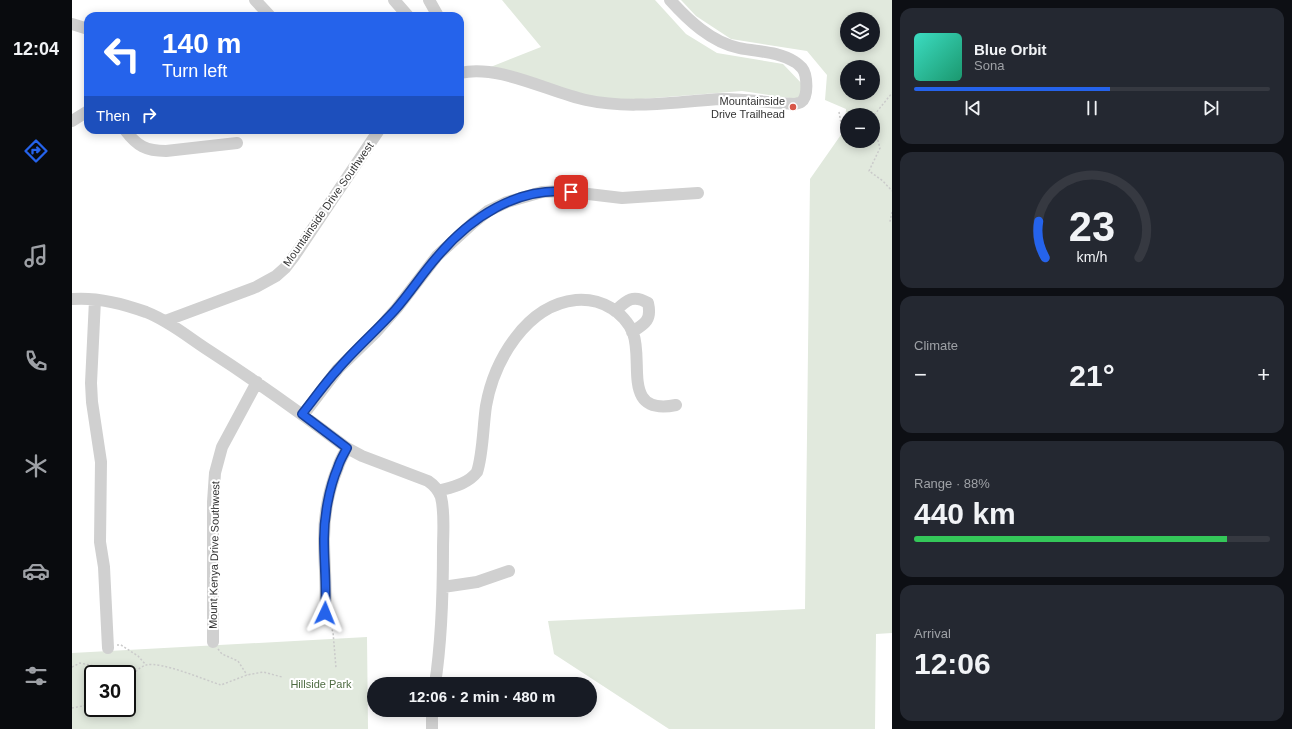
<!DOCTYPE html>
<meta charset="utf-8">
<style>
body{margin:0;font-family:Arial,sans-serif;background:#242831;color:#f1f3f6;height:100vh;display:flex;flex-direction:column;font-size:15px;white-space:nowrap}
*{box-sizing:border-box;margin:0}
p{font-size:13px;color:#9ea1a6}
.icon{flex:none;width:22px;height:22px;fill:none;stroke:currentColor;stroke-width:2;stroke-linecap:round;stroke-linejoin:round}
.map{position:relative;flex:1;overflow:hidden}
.sheet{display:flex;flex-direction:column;gap:8px;padding:8px;background:#0d0f14;width:400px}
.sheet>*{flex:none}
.guide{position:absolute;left:12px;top:12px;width:380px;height:122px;border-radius:12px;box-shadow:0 2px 10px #0003;background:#2563eb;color:#fff;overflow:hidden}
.fabs{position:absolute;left:768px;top:12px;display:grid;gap:8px}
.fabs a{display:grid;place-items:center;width:40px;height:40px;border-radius:50%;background:#171b24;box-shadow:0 2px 10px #0003;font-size:20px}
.speed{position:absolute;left:12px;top:665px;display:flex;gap:8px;font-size:20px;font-weight:700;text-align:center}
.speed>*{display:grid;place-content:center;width:52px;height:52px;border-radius:50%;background:#171b24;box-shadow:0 2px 10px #0003;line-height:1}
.speed .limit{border:2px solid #111;border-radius:6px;background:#fff;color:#111}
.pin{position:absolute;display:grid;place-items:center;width:34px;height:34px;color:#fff;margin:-17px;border-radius:8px;box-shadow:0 2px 6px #0006}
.me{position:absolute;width:44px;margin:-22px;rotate:2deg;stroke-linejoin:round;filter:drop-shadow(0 0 3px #0008)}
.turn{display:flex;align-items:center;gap:14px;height:84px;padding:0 12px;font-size:18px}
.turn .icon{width:52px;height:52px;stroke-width:2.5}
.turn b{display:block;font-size:28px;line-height:34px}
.then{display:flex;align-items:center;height:38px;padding:0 12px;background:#0003;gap:8px;font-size:15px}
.big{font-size:30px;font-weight:700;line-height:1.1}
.sheet .widget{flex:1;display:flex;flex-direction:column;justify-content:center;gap:6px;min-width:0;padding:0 14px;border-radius:12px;background:#242831}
.sheet .dial{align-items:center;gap:0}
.dial svg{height:104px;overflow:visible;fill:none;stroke:#363941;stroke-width:7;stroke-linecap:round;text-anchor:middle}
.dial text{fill:#f1f3f6;stroke:none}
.song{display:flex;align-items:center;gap:12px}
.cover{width:48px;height:48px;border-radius:6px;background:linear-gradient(135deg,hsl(170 70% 55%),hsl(160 70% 35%))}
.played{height:4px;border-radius:2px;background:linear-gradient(90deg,#2563eb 55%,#363941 55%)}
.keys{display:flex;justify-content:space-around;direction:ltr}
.heat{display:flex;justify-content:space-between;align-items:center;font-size:22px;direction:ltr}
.charge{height:6px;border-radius:3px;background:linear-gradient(90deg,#34c759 88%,#363941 0)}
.trip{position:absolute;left:295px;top:677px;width:230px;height:40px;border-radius:20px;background:#171b24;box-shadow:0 2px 10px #0003;font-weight:700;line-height:40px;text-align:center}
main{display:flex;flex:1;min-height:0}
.tabs{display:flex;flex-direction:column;width:72px;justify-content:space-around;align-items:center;background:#090b0e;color:#9ea1a6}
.tabs .icon{width:28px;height:28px}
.tabs .current{color:#2563eb}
.tabs b{font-size:18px;color:#f1f3f6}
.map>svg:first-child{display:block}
.green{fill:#e1e9dd;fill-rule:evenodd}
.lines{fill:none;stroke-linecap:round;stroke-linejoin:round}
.path{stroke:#cacaca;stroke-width:1.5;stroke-dasharray:2 2;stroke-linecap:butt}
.minor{stroke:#d0d0d0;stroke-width:12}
.route-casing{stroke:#184099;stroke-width:10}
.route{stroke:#2563eb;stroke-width:7}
.poi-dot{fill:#d75648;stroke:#fff;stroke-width:1.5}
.labels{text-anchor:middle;stroke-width:4;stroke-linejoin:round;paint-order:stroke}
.poi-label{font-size:11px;fill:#333;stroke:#fff;text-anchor:end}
.street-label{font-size:11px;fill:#333;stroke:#fff}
.park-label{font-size:11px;fill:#4f6c43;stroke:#fff}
</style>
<main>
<nav class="tabs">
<b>12:04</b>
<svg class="icon current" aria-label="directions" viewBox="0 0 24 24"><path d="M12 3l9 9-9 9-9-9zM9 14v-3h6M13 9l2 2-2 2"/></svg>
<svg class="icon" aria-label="music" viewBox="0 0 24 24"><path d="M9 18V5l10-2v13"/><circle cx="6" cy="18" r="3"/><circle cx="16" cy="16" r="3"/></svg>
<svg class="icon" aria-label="phone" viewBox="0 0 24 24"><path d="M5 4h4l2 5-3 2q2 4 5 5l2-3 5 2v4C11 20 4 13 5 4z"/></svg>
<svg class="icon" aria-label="climate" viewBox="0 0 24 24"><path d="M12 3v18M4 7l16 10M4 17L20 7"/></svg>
<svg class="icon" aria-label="car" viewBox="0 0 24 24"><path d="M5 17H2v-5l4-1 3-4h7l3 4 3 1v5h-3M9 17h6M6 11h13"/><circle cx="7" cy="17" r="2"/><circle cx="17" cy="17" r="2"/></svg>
<svg class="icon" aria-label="filters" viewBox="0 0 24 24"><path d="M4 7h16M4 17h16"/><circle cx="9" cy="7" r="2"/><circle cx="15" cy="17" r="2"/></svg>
</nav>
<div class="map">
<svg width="820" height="729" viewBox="0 0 820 729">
<rect width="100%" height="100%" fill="#fff"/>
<!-- green -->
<path class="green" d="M430,0H583L614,34L645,53L711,64L733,87L731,100L670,91L545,101L454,86L416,68L469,47Z
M609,0H820V633L804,634L803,729H597L482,654L476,621L733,609L738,179L773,129L774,109L753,100L755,75L735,51L659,39L624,16ZM775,19H801V45H775ZM775,67H801V93H775ZM775,115H801V141H775Z
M295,637L296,729H0V653ZM21,674H55V708H21Z"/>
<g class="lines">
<!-- path -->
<path class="path" d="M767,112L769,123L775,124
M798,115L803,114L820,93
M801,134L805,137L808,148L797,171L811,181L820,191
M820,212L818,221L820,223
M257,622L261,632L264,668
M45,645H49L66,656L74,665
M146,649L150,654L166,661L175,675
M0,667L8,663L22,666L40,674
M55,680C60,675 67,667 74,665C89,661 133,680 149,685L175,675L191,672L210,677
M0,708L21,704"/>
<!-- minor -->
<path class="minor" d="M183,0L198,16
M322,0L336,16
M357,0L366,16
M0,24L16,29
M388,73C427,64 477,92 514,100C560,110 605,101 651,99C675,99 699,103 723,104C725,103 728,103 729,102C737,97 735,74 730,68C728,66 725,63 723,62C706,51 686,52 667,48C639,42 616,20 598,0
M0,121L16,111
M53,130C65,146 74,151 94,151L165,143
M0,299C24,297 52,304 74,312C97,321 116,337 136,350C184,381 230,414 275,448L290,456L356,481C362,485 366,489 369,497C373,513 371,532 371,549C371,594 370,639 363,684
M23,300L19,383L20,402L29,462L28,542L32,567L36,648
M543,311C555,300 561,294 576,303C580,320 573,324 560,332
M93,321L184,287L204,276L213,268L223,255L307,130
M231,415L266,369L303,333L325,308L365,256L401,223L416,211L435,202L470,192L491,191L550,198L626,193
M366,491C380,487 396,484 405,472C411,454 411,426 414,406C422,361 454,305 504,300C516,299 529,302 539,308C548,313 557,323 561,333C572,362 549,416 604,405
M371,587L405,582L437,571
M253,613C255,588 252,564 252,539C252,516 257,489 266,467C268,460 272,454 275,448
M141,642V502L143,473L150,447L185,382
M360,710V729"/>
</g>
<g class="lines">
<defs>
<path id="route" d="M253,613C255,588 252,564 252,539C252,517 257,488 266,467C268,460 272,454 275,448L230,414C242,399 253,383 266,369C284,348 305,330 323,310C338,293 350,274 365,257C398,218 445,186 499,192"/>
</defs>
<!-- route casing -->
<use href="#route" class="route-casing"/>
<!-- route -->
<use href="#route" class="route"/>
</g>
<!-- markers -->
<circle class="poi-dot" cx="721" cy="107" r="4"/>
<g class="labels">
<!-- poi labels -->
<g class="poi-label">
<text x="713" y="105">Mountainside<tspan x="713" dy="13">Drive Trailhead</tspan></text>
</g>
<!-- street labels -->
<g class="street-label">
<text transform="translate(256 204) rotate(-55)" y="4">Mountainside Drive Southwest</text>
<text transform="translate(142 555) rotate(-89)" y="4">Mount Kenya Drive Southwest</text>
</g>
<!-- park labels -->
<g class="park-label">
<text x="249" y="688">Hillside Park</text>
</g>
</g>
</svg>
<div class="fabs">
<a><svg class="icon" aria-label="layers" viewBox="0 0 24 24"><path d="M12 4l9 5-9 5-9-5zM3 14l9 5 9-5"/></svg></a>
<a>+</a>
<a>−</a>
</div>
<div class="speed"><div class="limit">30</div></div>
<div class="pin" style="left:499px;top:192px;background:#d93025"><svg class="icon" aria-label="arrive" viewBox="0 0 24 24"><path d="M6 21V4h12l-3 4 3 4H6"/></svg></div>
<svg class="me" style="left:253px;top:613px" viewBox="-20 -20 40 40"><path d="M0-17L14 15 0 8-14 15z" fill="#2563eb" stroke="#fff" stroke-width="4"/></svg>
<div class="trip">12:06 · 2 min · 480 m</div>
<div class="guide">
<div class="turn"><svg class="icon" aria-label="left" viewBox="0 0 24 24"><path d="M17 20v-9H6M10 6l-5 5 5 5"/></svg><div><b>140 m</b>Turn left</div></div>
<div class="then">Then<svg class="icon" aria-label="right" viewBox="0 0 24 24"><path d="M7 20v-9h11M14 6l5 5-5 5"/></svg></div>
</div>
</div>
<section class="sheet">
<div class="widget">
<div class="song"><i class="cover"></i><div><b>Blue Orbit</b><p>Sona</p></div></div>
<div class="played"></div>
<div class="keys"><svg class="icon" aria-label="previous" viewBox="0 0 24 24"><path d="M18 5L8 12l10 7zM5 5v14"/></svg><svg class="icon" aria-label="pause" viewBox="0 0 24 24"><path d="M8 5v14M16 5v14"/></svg><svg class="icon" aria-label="next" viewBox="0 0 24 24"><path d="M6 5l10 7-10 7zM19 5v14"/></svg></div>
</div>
<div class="widget dial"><svg viewBox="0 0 100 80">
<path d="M14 69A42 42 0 1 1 86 69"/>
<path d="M14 69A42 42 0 0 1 9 41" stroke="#2563eb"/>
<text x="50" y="56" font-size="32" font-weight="700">23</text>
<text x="50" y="72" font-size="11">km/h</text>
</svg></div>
<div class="widget"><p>Climate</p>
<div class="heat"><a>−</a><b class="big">21°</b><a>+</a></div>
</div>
<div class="widget"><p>Range · 88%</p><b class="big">440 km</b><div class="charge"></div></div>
<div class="widget"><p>Arrival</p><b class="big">12:06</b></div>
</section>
</main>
